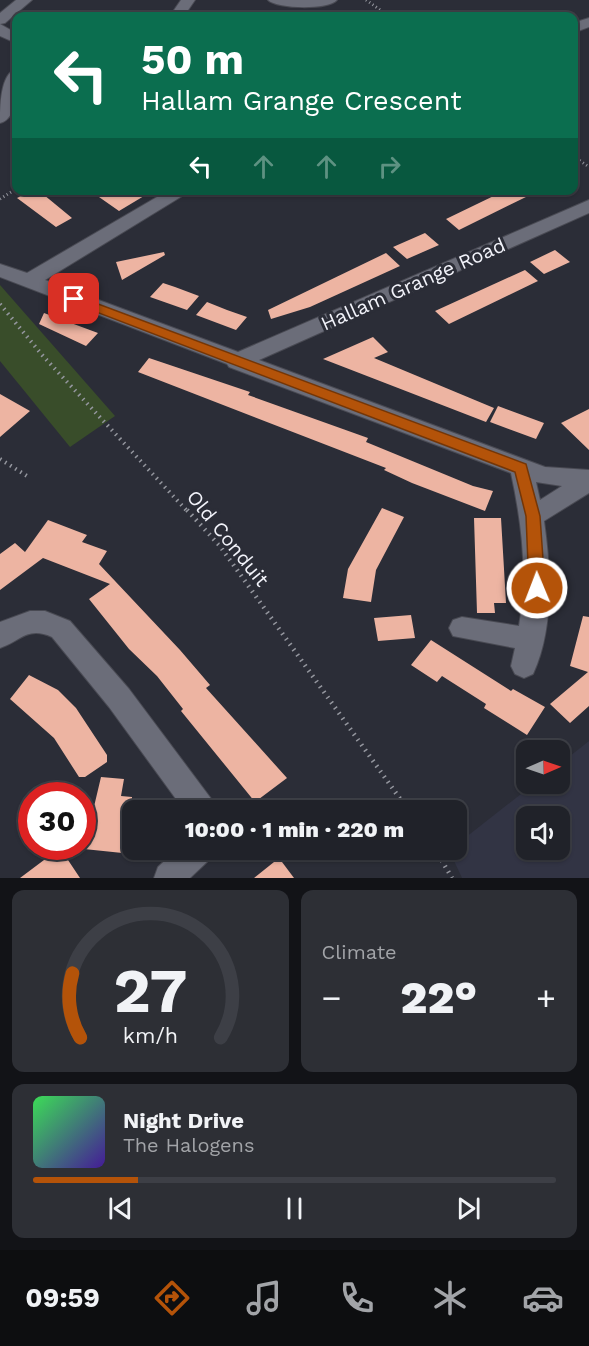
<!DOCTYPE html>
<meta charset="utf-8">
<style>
body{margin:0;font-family:"Work Sans",sans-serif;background:#2d2f35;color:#f1f3f6;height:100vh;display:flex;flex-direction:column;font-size:22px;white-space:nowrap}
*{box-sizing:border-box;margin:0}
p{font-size:20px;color:#a2a4a8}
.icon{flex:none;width:33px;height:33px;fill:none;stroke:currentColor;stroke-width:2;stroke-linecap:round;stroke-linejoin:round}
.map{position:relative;height:878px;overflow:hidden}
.sheet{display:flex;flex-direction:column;gap:12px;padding:12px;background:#121317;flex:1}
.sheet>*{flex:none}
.banner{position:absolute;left:12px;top:12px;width:566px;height:183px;border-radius:12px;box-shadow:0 2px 4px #0004,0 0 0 2px #3d3f46;background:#0b6e4f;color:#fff;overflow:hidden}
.needle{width:39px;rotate:88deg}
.buttons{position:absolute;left:516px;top:740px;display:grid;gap:12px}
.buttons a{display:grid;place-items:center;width:54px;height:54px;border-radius:12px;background:#202229;box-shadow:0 2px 4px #0004,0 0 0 2px #3d3f46;font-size:30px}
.speed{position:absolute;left:18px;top:782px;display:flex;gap:12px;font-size:30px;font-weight:700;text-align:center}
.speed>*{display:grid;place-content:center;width:78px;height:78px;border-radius:50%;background:#202229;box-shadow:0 2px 4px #0004,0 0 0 2px #3d3f46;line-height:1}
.speed .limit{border:9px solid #d22;background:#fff;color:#111}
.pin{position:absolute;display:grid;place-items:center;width:51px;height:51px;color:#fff;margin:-26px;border-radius:12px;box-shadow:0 3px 9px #0006}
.me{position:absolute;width:66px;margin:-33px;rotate:359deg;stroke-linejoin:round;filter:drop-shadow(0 0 4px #0008)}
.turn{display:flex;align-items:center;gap:21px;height:126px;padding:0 30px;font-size:27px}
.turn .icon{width:78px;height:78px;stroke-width:2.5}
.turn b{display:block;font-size:42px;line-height:51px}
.lanes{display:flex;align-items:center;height:57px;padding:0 30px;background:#0003;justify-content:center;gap:30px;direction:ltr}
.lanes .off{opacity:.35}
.big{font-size:45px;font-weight:800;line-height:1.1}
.sheet .tile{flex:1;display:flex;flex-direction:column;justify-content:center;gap:9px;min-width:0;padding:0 21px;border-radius:12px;background:#2d2f35}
.sheet .dial{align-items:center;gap:0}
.dial svg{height:156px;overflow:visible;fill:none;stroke:#3d3f46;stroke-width:7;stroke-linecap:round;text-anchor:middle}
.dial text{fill:#f1f3f6;stroke:none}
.song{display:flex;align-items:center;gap:18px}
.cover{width:72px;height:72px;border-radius:9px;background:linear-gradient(135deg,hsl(130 70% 55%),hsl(260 70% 35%))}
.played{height:6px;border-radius:3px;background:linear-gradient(90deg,#b45309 20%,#3d3f46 20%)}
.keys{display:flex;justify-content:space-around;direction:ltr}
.heat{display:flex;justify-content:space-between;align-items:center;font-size:33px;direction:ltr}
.sheet .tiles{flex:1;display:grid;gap:12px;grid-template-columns:1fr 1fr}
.tile:last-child{grid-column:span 2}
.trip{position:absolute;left:122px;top:800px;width:345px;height:60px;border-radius:12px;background:#202229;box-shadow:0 2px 4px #0004,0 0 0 2px #3d3f46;font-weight:800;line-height:60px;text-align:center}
.dock{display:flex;height:96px;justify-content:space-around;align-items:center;background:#0d0e10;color:#a2a4a8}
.dock .icon{width:42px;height:42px}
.dock .selected{color:#b45309}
.dock b{font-size:27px;color:#f1f3f6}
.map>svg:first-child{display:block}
.built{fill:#323444;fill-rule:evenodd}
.green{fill:#394d2a}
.building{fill:#edb4a2}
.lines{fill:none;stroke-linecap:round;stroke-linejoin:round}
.minor-casing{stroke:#494a53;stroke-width:2}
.path-far2{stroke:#94969e;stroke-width:3;stroke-dasharray:1 3;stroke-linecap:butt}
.path-far1{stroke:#94969e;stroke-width:4;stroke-dasharray:1.5 4.5;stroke-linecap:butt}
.path{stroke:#94969e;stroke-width:4.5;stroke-dasharray:1.5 5;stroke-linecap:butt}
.minor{fill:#6b6d79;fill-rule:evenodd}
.route{fill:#b45309;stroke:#753606;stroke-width:1.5}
.labels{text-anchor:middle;stroke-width:6;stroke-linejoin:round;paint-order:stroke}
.street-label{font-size:20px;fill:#f2f3fa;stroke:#2b2d37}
</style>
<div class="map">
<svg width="589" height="878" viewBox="0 0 589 878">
<rect width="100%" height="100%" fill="#2b2d37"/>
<!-- built -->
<path class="built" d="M589,741V878H462L449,850L456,849V845L535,783H560V764ZM526,816H560V849H526Z"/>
<!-- green -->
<path class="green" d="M0,285L115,416L70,447L0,361Z"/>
<!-- building -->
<path class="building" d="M33,190H38L72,218L56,227L17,198Z
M89,190H154L119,211Z
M506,190H525L528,196L459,230L446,219Z
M425,233L439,245L407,259L393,247Z
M555,250L570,262L544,274L530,262Z
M164,252L165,255L122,280L116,262Z
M386,253L400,266L310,307L271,319L268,310Z
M525,270L538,281L449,324L435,311Z
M163,283L175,287L199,296L187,310L150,297Z
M207,302L227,310L247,317L236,330L196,315Z
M44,313L98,333L86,346L39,324Z
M373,337L388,352L374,358L494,408L486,422L323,359Z
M149,358L250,392L248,395L368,438L366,442L473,486L493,491L485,511L412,483L384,470L386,468L138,372Z
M0,394L30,411L0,437Z
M498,406L544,423L536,439L490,422Z
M589,409V450L561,423Z
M382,508L404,517L376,570L371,602L343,598L348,569Z
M474,518H501L506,603H494L495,613H477Z
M48,520L87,535L82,542L107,551L99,564L180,650L210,685L206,688L287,778L255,802L181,711L183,709L157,676L129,649L89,599L110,584L43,558L0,590V554L15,543L25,552Z
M411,615L415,638L378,641L374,618Z
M583,616L589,617V706L570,723L550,704L588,672L570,666Z
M431,640L511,691L513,689L545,707L527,735L484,708L486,704L442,676L437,682L411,665Z
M29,675L58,690L76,708L107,755V762L85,777H79L54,738L10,699Z
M101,777L124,779L121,796L132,797V854L84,849Z
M60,848L80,878H20Z
M279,858L294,878H254Z"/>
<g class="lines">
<defs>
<path id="minor" d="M16,0H32L5,23L0,24V13Z
M181,0H195L184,16H170Z
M268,0H337C328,10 277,9 268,0Z
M589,18V27L573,33V23Z
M0,24L16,33V43L0,36Z
M16,69C18,84 18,119 0,123C0,108 0,74 16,69Z
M169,190H192L45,280L238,352L589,200V213L259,360L545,467L589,470V493L544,521C551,570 554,629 533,674L524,678L515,674L511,666L515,648L453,636L449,628L453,620L462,617L519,626C528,574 522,524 511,473L229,367L227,364L0,277V264L27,273ZM536,482L562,486L540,500Z
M30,611H45L70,621L129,689L212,800L217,810H184L109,707L52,637C27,626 21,641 0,648V622Z
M177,849H213L209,860L190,878H154L158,867Z"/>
</defs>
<!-- minor casing -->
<use href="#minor" class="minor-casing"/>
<!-- path-far2 -->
<path class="path-far2" d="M366,0L389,16
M573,156L589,167
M0,199L16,189"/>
<!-- path-far1 -->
<path class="path-far1" d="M0,304L43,356L188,512
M0,459L27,476"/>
<!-- path -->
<path class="path" d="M187,510L220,546L408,810
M435,849L452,878"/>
<!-- minor -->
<use href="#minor" class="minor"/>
</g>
<!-- route -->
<path class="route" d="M74,295L526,464L540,516L545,588L542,593L537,595L529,588L526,516L515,472L70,302L68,299Z"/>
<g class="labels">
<!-- street labels -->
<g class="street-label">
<text transform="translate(413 284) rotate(-24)" y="7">Hallam Grange Road</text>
<text transform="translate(228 538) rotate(51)" y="7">Old Conduit</text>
</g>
</g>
</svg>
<div class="buttons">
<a><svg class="needle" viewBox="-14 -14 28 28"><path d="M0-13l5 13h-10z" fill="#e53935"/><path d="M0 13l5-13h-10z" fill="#a2a4a8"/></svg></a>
<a><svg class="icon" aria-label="sound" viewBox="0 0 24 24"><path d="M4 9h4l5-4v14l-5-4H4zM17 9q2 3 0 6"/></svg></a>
</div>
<div class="speed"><div class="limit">30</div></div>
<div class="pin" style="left:74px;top:299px;background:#d93025"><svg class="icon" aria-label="arrive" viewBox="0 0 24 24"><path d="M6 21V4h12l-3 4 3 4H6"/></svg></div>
<svg class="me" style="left:537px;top:588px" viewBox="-20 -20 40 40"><circle r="17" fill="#b45309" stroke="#fff" stroke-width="3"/><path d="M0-11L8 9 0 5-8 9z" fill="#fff"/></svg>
<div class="trip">10:00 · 1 min · 220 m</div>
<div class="banner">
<div class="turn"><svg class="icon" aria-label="left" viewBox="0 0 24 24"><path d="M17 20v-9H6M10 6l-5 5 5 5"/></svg><div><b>50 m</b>Hallam Grange Crescent</div></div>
<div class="lanes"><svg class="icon" aria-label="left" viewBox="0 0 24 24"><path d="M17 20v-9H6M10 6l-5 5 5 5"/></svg><svg class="icon off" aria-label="ahead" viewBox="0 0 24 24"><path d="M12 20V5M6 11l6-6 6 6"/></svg><svg class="icon off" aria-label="ahead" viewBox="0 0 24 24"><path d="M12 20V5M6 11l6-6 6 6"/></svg><svg class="icon off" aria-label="right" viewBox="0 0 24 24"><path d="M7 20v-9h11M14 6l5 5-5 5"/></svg></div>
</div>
</div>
<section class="sheet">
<div class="tiles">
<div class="tile dial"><svg viewBox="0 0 100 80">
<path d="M14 69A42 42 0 1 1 86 69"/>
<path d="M14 69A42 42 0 0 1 10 36" stroke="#b45309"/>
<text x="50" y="56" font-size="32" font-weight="700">27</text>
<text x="50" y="72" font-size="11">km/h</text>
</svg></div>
<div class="tile"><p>Climate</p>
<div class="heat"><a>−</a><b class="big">22°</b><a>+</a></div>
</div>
<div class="tile">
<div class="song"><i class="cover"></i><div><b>Night Drive</b><p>The Halogens</p></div></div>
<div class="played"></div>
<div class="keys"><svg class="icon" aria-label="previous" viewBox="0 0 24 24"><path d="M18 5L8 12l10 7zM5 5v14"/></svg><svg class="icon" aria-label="pause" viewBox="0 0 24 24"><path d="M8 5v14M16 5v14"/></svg><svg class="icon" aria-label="next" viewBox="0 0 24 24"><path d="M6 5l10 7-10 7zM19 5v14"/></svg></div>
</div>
</div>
</section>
<nav class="dock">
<b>09:59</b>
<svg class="icon selected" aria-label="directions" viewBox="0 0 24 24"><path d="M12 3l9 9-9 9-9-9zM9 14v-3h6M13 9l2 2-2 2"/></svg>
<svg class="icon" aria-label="music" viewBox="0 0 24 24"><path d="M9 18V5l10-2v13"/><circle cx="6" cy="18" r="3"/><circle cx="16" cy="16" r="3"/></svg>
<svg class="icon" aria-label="phone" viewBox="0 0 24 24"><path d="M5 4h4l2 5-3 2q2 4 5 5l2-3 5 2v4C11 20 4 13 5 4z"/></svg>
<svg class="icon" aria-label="climate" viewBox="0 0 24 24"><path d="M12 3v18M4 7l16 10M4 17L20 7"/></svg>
<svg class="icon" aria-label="car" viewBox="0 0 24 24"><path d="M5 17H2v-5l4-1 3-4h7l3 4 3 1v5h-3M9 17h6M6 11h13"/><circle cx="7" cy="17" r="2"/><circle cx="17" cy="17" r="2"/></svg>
</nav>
